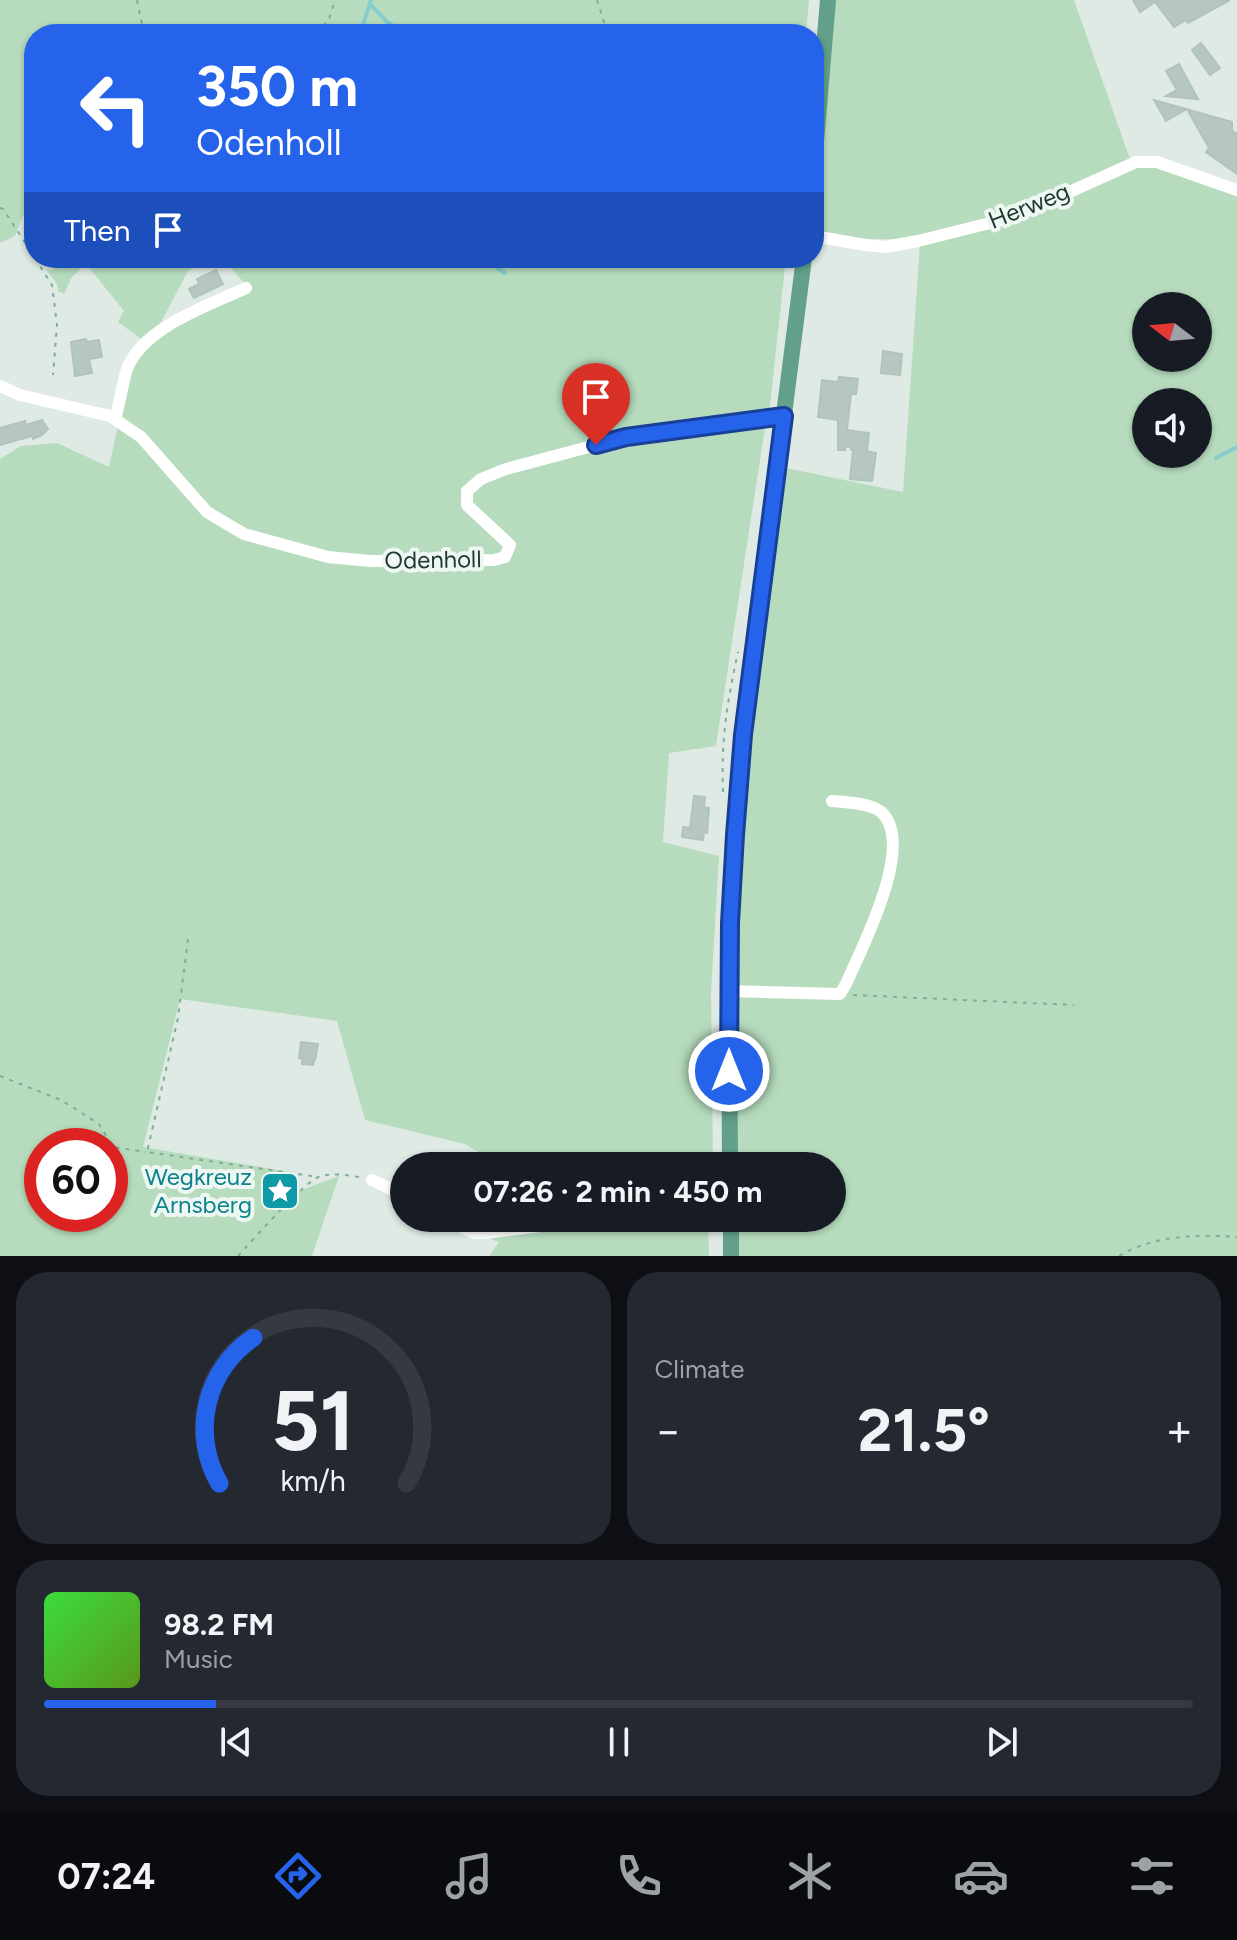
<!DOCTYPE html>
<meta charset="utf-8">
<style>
body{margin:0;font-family:Figtree,sans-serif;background:#242831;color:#f1f3f6;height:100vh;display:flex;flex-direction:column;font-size:30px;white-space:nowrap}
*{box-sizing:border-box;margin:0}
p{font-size:26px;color:#9ea1a6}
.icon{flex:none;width:44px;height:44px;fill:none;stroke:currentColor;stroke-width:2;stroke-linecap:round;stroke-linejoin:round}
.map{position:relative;height:1256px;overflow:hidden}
.side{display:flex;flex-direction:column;gap:16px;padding:16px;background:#0d0f14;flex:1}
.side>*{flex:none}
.banner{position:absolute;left:24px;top:24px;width:800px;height:244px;border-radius:32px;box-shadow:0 2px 6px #0004;background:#2563eb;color:#fff;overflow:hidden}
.needle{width:52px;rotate:286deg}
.tools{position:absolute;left:1132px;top:292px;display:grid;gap:16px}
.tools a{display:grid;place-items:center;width:80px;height:80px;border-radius:50%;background:#171b24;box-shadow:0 2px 6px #0004;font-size:40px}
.speed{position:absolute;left:24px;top:1128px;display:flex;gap:16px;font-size:40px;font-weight:700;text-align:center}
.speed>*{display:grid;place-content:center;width:104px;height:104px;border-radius:50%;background:#171b24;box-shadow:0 2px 6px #0004;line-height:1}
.speed .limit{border:12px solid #d22;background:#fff;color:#111}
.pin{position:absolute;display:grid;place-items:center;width:68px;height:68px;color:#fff;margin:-82px -34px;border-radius:50% 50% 50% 0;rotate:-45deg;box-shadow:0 0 8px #0007}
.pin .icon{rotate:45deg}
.me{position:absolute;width:88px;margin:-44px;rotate:0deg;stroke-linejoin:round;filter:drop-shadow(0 0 6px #0008)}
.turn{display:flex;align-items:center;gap:28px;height:168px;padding:0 40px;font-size:36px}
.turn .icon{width:104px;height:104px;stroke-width:2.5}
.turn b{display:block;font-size:56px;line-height:68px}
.then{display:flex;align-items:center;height:76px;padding:0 40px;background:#0003;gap:16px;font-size:30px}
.big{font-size:60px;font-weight:700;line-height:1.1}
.side .card{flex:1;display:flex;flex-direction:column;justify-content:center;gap:12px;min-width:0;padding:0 28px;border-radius:32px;background:#242831}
.side .dial{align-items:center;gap:0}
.dial svg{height:208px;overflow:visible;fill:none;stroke:#363941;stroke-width:7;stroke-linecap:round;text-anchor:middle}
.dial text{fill:#f1f3f6;stroke:none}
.song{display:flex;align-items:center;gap:24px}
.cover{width:96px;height:96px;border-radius:12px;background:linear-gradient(135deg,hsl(120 70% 55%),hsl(90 70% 35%))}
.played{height:8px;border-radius:4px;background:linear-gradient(90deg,#2563eb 15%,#363941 15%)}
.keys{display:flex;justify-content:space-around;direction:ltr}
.heat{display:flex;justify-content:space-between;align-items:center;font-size:44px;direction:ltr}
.side .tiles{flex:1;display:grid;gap:16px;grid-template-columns:1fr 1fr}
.card:last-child{grid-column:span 2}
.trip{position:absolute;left:390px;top:1152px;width:456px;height:80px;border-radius:40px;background:#171b24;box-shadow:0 2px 6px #0004;font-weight:700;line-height:80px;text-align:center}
.menu{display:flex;height:128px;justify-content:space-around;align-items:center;background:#090b0e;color:#9ea1a6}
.menu .icon{width:56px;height:56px}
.menu .current{color:#2563eb}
.menu b{font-size:36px;color:#f1f3f6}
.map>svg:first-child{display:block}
.green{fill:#b6dcbd;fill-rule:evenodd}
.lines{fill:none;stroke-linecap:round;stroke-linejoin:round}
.stream{stroke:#85ccd0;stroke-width:4}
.building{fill:#b6c7bf;stroke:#b1c3ba;stroke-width:2}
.path{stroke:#7eae9a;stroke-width:2;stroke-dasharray:4 6;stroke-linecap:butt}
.minor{stroke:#fff;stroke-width:12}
.major{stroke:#62a08a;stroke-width:16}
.route-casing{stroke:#184099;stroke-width:20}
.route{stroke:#2563eb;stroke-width:14}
.labels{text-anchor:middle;stroke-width:8;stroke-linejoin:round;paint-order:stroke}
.street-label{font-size:24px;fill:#1f3930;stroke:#eef7f2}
.culture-label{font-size:24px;fill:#0d838f;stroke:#eef7f2;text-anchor:end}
</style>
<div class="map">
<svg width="1237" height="1256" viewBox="0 0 1237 1256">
<rect width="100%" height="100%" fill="#deeae3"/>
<!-- green -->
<path class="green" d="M0,0H809L806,34H34V205L25,211L15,236L0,243Z
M835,0H1074L1130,159C1061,190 993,227 918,237C884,242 849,237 815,235Z
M1146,164L1237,193V1256H739L738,1218H832V1166H737L733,985L742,842L781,467L903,492L920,244ZM1146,306H1198V358H1146ZM1146,402H1198V454H1146Z
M64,258H212L188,271L156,331L144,341L118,322L124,311L86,264L72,277L64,294L58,291L57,284L46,269L52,270Z
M222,258H786L769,415L626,439L766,421L716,746L669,753L663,842L719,856L711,992L713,1166H501L465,1144L365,1120L337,1021L180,999L143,1147L290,1172L291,1194L339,1176L312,1256H0V459L21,446L57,443L109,467L130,369L157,337L246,285ZM42,1146H110V1214H42Z
M626,1218H708L709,1256H489L499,1242L486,1237Z"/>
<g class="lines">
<!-- stream -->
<path class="stream" d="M370,4L387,22L402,31V34
M360,34L371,0
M467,258L473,266L493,265L505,273
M1216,458L1237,447"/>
</g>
<!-- building -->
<path class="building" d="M1133,0H1230L1188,23L1186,20L1174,27L1155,2L1140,12Z
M1201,43L1220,68L1210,75L1192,50Z
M1179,64L1198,99L1166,96L1177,90L1166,71Z
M1154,100L1232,122V131L1237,134V174L1206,152L1209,148L1187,109L1166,121Z
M216,270L223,284L194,298L189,289L199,284L197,279Z
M86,339L87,342L99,340L102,357L89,359L92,373L75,376L71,342Z
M883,351L902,354L900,375L881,373Z
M839,377L858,379L856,394H851L847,430L869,433L867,451L876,453L872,481L850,479L853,450H851V447H845V450H838V420L818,417L822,380L838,382Z
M42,420L48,429L42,435L33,439L32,436L0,445V428L25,421L26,425Z
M694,796L705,797L704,807L709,808L707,833L704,832L703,840L682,837L683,827L690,828Z
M301,1042L318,1044L315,1060H314L313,1065L302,1064V1059L299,1058Z"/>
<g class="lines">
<!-- path -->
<path class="path" d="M137,0L144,34
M597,0L605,25L612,34
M317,34L329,19L335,0
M0,208L3,209L34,256
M35,258L52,285L57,325L53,375
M723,792C721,739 727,703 738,652
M188,939L178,1018L147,1152L318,1177
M853,995L1074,1005
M0,1076L61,1100L99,1124L113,1147L146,1152
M238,1256C252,1241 305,1180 321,1176C333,1173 346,1175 359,1177
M1119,1256C1154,1235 1198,1234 1237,1237"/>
<!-- minor -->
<path class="minor" d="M814,236L865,245L885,247L918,241L1014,217L1136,162H1157L1237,190
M0,386L20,395L110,416L141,437L207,512L244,534L328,557L370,561L494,560L505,557L510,545L467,505V491L481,479L506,469L626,437L784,416
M115,419C120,403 122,385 127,369C143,327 208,306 246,288
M729,991L840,994L846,984C861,949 918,842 880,811C869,803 846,802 832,801
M372,1180L404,1195
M444,1218L474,1233H486L603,1218"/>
<!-- major -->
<path class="major" d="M814,165L828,0
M730,1166L729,991L735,835L743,735L804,258
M731,1218V1256"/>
</g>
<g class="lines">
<defs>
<path id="route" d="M596,445L626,437L784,416L743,735L735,835L730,923L729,1071"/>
</defs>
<!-- route casing -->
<use href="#route" class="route-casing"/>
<!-- route -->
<use href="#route" class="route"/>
</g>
<!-- icons -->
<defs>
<symbol id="sight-square" viewBox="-11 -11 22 22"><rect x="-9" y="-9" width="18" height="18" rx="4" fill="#0f9aa8" stroke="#eef7f2"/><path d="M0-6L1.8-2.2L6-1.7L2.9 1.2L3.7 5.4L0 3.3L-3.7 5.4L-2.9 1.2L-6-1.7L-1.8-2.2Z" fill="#fff"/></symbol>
</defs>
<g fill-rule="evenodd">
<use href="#sight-square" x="258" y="1169" width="44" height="44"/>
</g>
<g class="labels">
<!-- street labels -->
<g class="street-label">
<text transform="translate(1029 206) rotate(-22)" y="8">Herweg</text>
<text transform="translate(433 560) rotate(-1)" y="8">Odenholl</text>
</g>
<!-- culture labels -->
<g class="culture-label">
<text x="252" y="1185">Wegkreuz<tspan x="252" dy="28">Arnsberg</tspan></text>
</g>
</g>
</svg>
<div class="tools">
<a><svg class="needle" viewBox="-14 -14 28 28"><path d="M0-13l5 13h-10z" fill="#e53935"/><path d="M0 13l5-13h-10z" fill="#9ea1a6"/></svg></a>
<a><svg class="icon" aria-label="sound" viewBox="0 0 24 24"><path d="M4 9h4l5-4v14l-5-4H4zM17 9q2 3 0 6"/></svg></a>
</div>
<div class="speed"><div class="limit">60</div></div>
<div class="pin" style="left:596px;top:445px;background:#d93025"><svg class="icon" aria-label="arrive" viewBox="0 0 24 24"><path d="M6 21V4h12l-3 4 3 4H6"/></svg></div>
<svg class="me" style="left:729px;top:1071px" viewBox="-20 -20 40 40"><circle r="17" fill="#2563eb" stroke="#fff" stroke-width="3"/><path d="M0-11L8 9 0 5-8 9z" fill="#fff"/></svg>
<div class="trip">07:26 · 2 min · 450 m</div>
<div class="banner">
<div class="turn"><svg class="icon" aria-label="left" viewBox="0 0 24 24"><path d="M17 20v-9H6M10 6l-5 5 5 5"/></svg><div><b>350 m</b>Odenholl</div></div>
<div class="then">Then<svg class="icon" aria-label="arrive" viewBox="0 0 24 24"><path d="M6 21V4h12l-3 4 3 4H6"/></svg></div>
</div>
</div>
<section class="side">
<div class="tiles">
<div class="card dial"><svg viewBox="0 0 100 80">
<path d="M14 69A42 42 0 1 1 86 69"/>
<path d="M14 69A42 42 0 0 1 27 13" stroke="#2563eb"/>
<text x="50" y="56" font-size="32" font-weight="700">51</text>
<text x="50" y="72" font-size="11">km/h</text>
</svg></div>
<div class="card"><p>Climate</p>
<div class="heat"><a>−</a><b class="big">21.5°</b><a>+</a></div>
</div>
<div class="card">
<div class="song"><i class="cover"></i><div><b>98.2 FM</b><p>Music</p></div></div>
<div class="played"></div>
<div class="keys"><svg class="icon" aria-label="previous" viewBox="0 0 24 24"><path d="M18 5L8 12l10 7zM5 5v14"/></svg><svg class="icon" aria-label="pause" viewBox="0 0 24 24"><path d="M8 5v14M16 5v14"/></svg><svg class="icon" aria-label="next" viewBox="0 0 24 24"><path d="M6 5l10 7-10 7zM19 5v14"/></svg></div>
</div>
</div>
</section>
<nav class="menu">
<b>07:24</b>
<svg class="icon current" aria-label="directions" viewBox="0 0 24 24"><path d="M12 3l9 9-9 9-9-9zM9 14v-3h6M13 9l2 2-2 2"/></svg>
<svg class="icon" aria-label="music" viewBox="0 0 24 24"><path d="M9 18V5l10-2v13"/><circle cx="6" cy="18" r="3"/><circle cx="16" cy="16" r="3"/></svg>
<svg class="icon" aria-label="phone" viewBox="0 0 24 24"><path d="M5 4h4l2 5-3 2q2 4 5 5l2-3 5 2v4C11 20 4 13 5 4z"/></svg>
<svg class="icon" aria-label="climate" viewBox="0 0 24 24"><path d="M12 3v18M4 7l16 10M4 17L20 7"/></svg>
<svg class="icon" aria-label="car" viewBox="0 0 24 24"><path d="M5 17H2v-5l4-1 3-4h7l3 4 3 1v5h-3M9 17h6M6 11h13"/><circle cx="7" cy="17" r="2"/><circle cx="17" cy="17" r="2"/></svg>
<svg class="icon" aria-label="filters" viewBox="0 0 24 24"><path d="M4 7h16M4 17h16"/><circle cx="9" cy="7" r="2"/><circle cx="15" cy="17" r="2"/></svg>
</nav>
